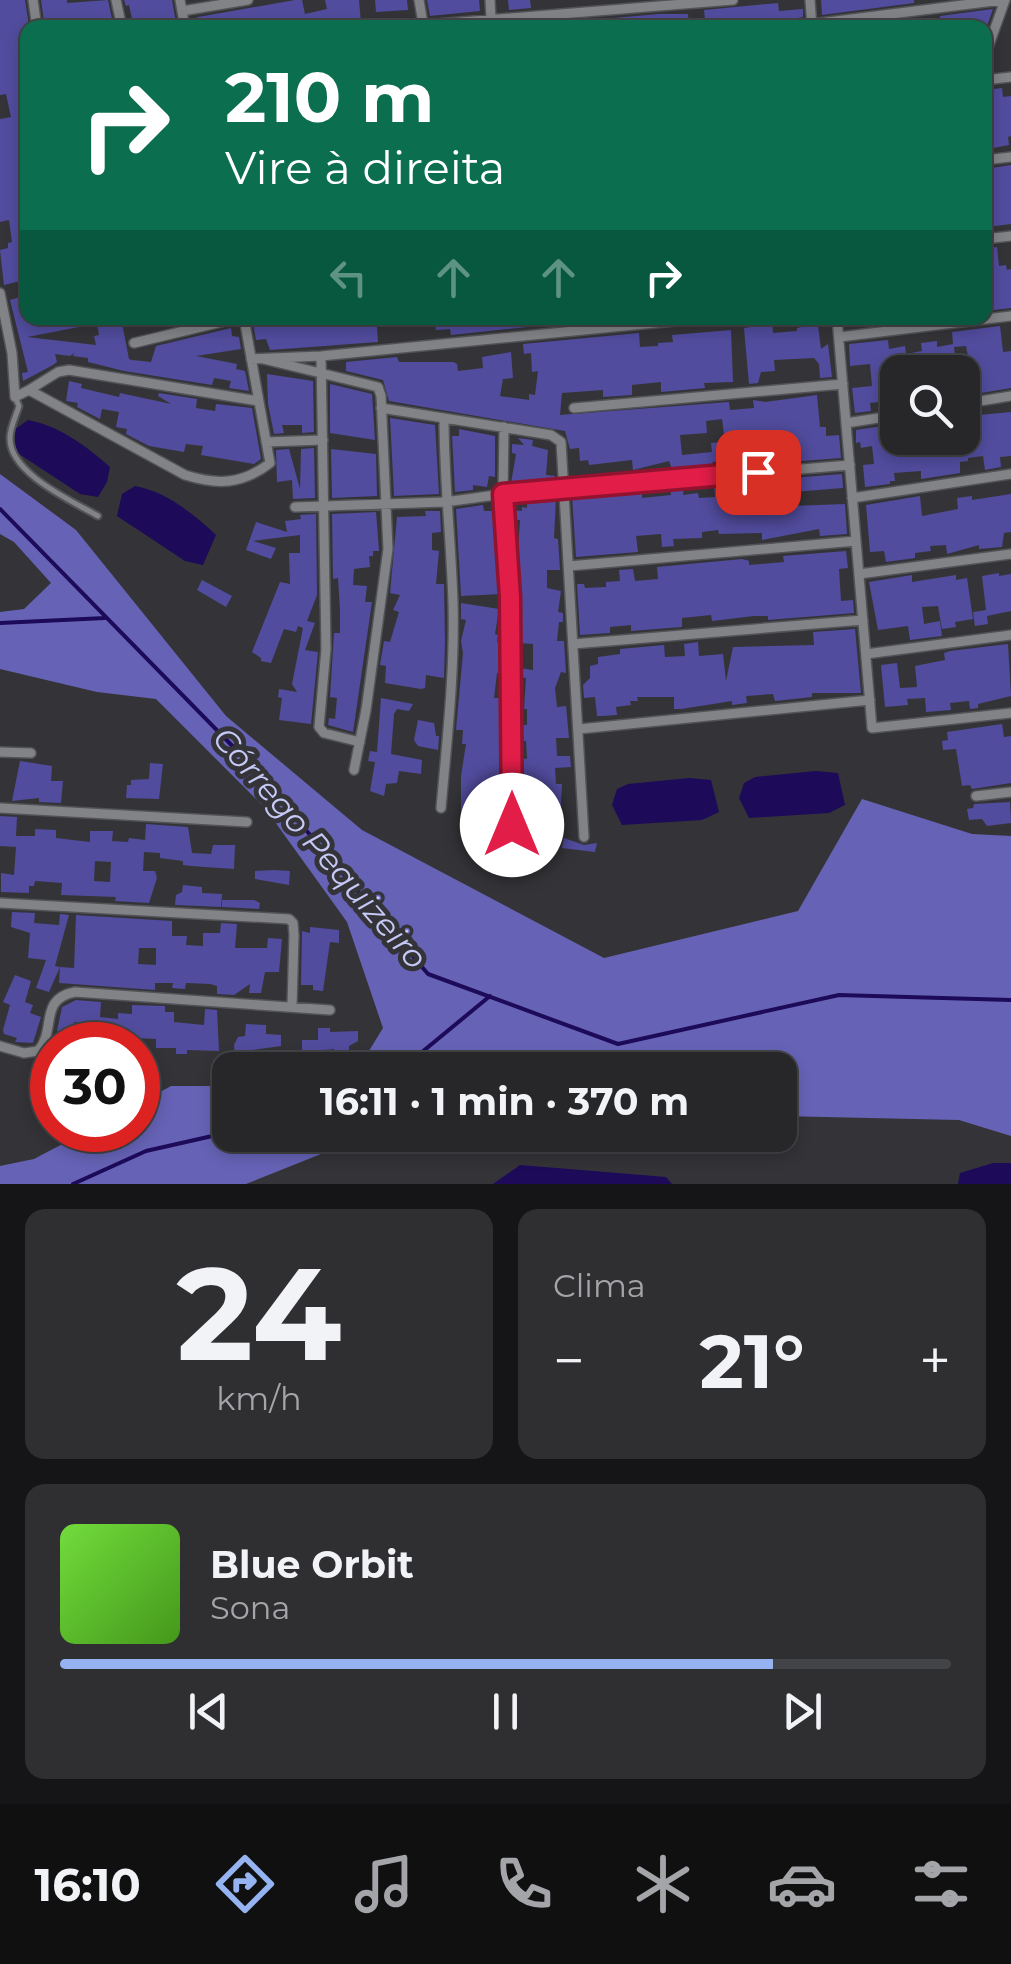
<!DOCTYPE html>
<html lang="pt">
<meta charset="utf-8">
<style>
body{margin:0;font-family:Montserrat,sans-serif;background:#2f2f32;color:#f1f3f6;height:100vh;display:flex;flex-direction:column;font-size:38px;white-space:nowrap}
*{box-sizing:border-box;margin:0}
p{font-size:32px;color:#a4a5a8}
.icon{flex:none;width:55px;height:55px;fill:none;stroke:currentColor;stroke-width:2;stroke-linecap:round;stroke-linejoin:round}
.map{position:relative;height:1184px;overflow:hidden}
.panel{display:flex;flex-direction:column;gap:25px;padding:25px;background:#151517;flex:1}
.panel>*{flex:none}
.guide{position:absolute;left:20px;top:20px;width:972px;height:305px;border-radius:20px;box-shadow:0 5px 15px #0003,0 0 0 2px #434447;background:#0b6e4f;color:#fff;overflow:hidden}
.controls{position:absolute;left:880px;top:355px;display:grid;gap:20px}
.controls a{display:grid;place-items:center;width:100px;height:100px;border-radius:20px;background:#27272a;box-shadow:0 5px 15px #0003,0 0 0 2px #434447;font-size:50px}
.speed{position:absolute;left:30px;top:1022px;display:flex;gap:20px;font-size:50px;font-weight:700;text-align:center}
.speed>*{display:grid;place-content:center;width:130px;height:130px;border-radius:50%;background:#27272a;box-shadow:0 5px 15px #0003,0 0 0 2px #434447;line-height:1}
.speed .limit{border:15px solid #d22;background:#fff;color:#111}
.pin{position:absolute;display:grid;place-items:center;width:85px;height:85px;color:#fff;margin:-42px;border-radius:20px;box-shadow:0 5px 15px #0006}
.me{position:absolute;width:110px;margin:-55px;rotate:0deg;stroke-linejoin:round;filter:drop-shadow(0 0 8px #0008)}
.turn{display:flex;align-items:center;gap:35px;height:210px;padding:0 40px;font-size:45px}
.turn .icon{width:130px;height:130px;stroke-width:2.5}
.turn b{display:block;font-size:70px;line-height:85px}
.lanes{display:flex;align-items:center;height:95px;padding:0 40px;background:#0003;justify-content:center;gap:50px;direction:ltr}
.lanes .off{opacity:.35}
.big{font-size:75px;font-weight:700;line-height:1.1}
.panel .widget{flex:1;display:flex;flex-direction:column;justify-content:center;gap:15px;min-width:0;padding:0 35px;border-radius:20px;background:#2f2f32}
.panel .dial{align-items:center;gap:0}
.dial b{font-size:130px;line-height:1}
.song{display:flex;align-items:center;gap:30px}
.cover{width:120px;height:120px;border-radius:15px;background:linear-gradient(135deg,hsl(100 70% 55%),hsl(100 70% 35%))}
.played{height:10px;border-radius:5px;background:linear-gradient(90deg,#95b2f1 80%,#434447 80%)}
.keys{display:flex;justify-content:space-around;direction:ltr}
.heat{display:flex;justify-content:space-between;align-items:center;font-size:55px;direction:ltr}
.panel .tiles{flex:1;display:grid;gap:25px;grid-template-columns:1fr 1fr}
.widget:last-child{grid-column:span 2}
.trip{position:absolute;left:212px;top:1052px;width:585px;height:100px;border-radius:20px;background:#27272a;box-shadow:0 5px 15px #0003,0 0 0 2px #434447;font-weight:700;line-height:100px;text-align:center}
.menu{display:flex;height:160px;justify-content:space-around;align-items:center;background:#101011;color:#a4a5a8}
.menu .icon{width:70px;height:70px}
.menu .on{color:#95b2f1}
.menu b{font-size:45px;color:#f1f3f6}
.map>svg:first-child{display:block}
.forest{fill:#6663b7}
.water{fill:#1d0a59}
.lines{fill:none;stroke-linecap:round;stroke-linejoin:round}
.stream{stroke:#1d0a59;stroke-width:4}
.building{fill:#514c9d;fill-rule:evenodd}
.service-casing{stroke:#525356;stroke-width:9}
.minor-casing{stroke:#525356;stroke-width:12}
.service{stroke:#828387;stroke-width:5}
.minor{stroke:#828387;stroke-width:9}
.route-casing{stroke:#92132f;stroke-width:25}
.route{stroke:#e11d48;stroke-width:18}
.labels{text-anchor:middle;stroke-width:10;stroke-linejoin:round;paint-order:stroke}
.water-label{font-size:32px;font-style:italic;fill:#c6c8f5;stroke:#343438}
</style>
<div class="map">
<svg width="1011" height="1184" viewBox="0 0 1011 1184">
<rect width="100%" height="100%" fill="#343438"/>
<!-- forest -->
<path class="forest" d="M0,474L76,530L226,716L362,830L604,958L798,911L862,799L972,834L1011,836V1136L959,1120L780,1116V1070H516L486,1061L470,1070H348L361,1064L383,1028L347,922L265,808L156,699L97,692L0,669V612L24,609L51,583L14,542L0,534Z
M171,1086H230V1135H357L331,1150L246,1184H0V1166L34,1159L89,1130H138V1104Z"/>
<!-- water -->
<path class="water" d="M28,420C58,425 88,447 110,467L107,482L98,497L80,494L16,452L14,430Z
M135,486C165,491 194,514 216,535L203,565L185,561L117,516L122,494Z
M816,771L838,773L845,805L829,813L749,818L739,798L744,783L755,777Z
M689,778L711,780L719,812L702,820L622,825L612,805L617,789L628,784Z
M993,1163H1011V1184H958L960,1173Z
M520,1165L666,1177L672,1184H493Z"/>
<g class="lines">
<!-- stream -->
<path class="stream" d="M0,509L250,764L428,974L618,1044L839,995L1011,1000
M0,623L105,618
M395,1070L416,1057L490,996
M73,1184L146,1151L230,1132"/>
</g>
<!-- building -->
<path class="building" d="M0,0H25L28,19V279L4,285L0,250L8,248V243L12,242L9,220L0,222V119L11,117L6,94L0,95Z
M41,0H67V3L108,0L114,28H55L54,21L44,22Z
M124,0H172L177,28H134L129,5L126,6Z
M295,0H302L305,14L327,9L325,0H359L361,23L333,28H193L192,20L198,17Z
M375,0H407L408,10L376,12Z
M427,0H479L480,11L430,16Z
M508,0H530L531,8L509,10Z
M821,0H914V3L822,15Z
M778,3L779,11L803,9V17L798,18L799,28H706L704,10Z
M993,9L985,32V28H941L940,16Z
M659,14H688L689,28H568V22Z
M1002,88L1003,97L1011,96V136L1008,137L1009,145L993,148L992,143L985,144V123L990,122L986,90Z
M1011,165V224L987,227L985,169Z
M997,247L999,266L1006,265L1007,270L1011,269V308L985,311V249Z
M28,295V318H78L79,327L27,337L96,345L94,336L99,335L96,318H121L129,359L132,360L151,362L156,346L231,328L232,336L239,337L241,349L196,356L237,364L236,369L245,371L249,391L229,388L231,381L214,378L212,385L124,371L88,362V358L73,356L74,353L70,356L55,354L57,362L53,365L23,381L22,373L28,372L10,300Z
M252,318H380L381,327H377L378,342L270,350L266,339L256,340Z
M434,318H546L547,325L451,335L450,329L436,330Z
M801,318H817L821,349L828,344L832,377L820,378L819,364L814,358L774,360L775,371L761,372L758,383L749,384L744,328L758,326V320L772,319L773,333L797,331V328L802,327Z
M1000,326L1003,352L1011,351V388L975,394L966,346L954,347L957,372H898V400L870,403L871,411L855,413L852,388L872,386L870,364L850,366L849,344L888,340L889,349L905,346L906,354L922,351L921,343L937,341V347L953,344L952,332Z
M731,330L733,382L704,383L705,388L661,392V382L632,385V395L603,397V390L562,393L560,415L729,402L730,410L754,408L753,400L765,402L817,395L820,427H826V436L839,435L841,458L776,463V456L754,457V465L735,466L734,460L713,462L709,469H677L673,472L669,461L633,470L632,460L589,465L588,460L580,461L579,448L570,449L565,431L389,401L383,380L346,371V362L397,357L399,362H453L457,364L458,371L483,368L482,357L511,352L513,378L503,379L500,396L529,400V394L535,395L538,371L532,372L531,353L524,354L523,344L639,333L640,347L658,346V343L673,342L672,335ZM722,419L725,442L711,443L712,452L682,455L680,435L707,433L706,421Z
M267,374L313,381L314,432L302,433V425H282L284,433L274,434L268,404Z
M69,381L82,384L81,388L119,397L120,393L171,404L158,396L159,393L197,399L196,408L215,411L216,404L252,408L261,459L254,464L201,455L203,446L186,444L184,452L149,446L126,434L127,429L116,427L119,412L102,409L100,419L77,407L78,403L66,401Z
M330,384L372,394L375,440L330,433Z
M1011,412V456L1000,457L1001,467L985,470L983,456L968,458V461L960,462V473L921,479V471L894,473L895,481H890V484L865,487L863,465L874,464L872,446L861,448L860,442L856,443V430L883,426L884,432L898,430V438H962V433L980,430L979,415Z
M390,418L435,425L439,494L394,496Z
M459,429L495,436V477L489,476L487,487L473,485V490L455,492L452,436H459Z
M518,438L533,440L532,446L548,450L546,475L555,476V481L511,483L516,454L512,453V444L524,445Z
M314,448L315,498L293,499L292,480L277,482L276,450L289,449L300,489L301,449Z
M331,449L376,454L377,496L332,498Z
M842,474L843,488L793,492L791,478Z
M771,480L773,499L789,498L790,506L845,504L847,534L820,536L819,529L762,540V533L719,534L718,530L702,532V538L673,539L674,546L662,547L661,534L636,536L638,552L576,557L572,496L642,491V498L671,495L670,488L684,487L683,495L698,493L699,498L715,497L714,485Z
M1011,494V532L1004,533L1002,547L979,549V545L947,554L946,545L930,546L931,551L915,553V558L886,562L884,551L870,552L866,505L920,496L922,516L958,509L957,498L972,496V500Z
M556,498L554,538L558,539L560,570H547V588L561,591L558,612L563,613V622H559L557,641H564L566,673L561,672L555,688L557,707L566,706L569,738H556L557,756H570L571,767L555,768L556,784H562L560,822L532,820L533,808L520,806L522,758L527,759L526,741H519V725H527V709H524L526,678L518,677V668L533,670V644L518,643L514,551L518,550L520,520H513L512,510L522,511V507L527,508V500Z
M483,505L484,511H496L501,594L461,596L456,509Z
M425,511H440L441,532L432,533V550L439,551L436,584H444L445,641L444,678L426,675L425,688L421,689L385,683L386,666L380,665L384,641L390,642L399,612L393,610L400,595L390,593L397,517L426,516Z
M376,512L379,551H373V556H369L370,567L354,569L353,585L367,586L365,602H372L353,732L328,725L329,718L335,719L337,698L330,697L334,633H340V609L338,578L333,579L332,514Z
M316,514L317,595L307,621L315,623L305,650L318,652L311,724L279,720L282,698L278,697L279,689L297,692L292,684L303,628L298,626L296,632L284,629L271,663L261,661V658L252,652L280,582L290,584L289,553H300V535L253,541L276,548L271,559L246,550L256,522L287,532L285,521L301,519L300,515Z
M846,551L848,568L839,569L841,601L853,600L854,613L768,620V616H754L712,621L711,615L682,618V627L631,631V625L610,627V633L580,635L577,584H584L585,588L606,587V582L620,581L619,570L633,569L635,581L658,579L657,567L742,559L749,561V565L784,562L783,556Z
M999,573V576L1011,574V611L987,616L988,624L975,626L973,612L986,610L982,576Z
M912,575V582L956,575V580L967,578L973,619L955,622L956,627L942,629L938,606L922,607L924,624L940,621L942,636L910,640L908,626L878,630L869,582Z
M202,580L232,596L226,607L197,590Z
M461,603L499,609L495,634L498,635L497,642L501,643L502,674L497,673L494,698H502L503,772H500L490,816L476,815L474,830L461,828V776L466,744H462L463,730H456L463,653L461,641L466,620L461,619Z
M855,629L861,693H812V697L775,701L773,694L746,696L747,703L732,705V701L681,709H674V697H637L638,701H630L631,705L616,707L617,715L602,716H597L595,697L584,698L583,685L590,678V666L598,664V657L620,654V649L664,645L665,657L685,656L684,644L698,642L699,656L723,654L726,681L733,647L814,645L813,632Z
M1008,644L1011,696L978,704V708L970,709L969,701L950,703L951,710L926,712L925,698L907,699L908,705L885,707L881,665L897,663L900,688L917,687L915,666L945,660L944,653L950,651Z
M381,698L413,704L409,711L397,709L394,714L391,754L422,760L421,774L399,771L397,783L386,784L384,796L370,791L375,762L368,761L370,751L377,752Z
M418,720L434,723L436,736H439L438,750L418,746L414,740Z
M1002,724L1004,737L1011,736V783L972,789L970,785L962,786L956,749L943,750L942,741L948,740L947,732Z
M20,761L52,766L51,781H63L61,803L39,802V798L12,801Z
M150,763L163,764L159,799L126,798L127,785H131V780L149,779Z
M1010,802L1011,823L987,826L982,819L969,820L967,809L973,808L974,804Z
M0,816L17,817L16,836H35V829L56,830V838L90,842V831H113L112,841L128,842L129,838L145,840L146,824L188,827L192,853L211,854L213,845H235L234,869L191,866L183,865V861L160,858V853L144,852L143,871H155L157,878L149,903L115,901L116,897L61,895L62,883L35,881L34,886H29V893L1,892V873L14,875L16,847L0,846ZM95,861L111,862L110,882L94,881Z
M564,838L584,845L597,843L595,852L562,848Z
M274,870L290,871L289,885L255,879V871Z
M183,885L202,887V893L222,894L221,907L175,905L176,895L182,892Z
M222,900H254L260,903L259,909L222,907Z
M12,912L35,913L34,923L59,925L60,914L69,915L55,966L60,967L49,992L36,988L46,960L28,958L30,933L11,927Z
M76,915L172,921V936H187L186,945L203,946V933H220L221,923L237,924L235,948H267L268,938L282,939L279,972H265L261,993H249L250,984L234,995L217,994V986L210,984L186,983L185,989L172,988L173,983H155V990L59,983L60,967L74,968ZM139,948H156V965L138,964Z
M310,927L339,930V943L330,942L323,991L313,990V985H301L302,931L310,933Z
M15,975L31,981L25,1002L33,1005L30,1013L41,1017L33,1043L15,1042L17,1038L4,1034L3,1030L10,1005L3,1002Z
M76,1000L101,1002L100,1017L118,1019V1013L132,1014V1005L165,1006V1012H174V1022L204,1025L205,1009L217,1010L219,1051L187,1050V1054H176V1048H156V1039L116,1037L115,1045H92V1023L74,1022V1032L57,1031L62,1007Z
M246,1024L266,1025V1034L281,1035V1046L252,1050L251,1061L246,1062V1067L236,1068L234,1045L238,1037L245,1036Z
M318,1028H330V1032L358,1031V1041L349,1046V1065L333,1066L334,1049L302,1052V1040H318Z"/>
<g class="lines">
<defs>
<path id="service" d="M15,397L19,406C16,416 10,427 10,438C9,473 72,501 98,516"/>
<path id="minor" d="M33,0L37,28
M116,0L122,28
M180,0L185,28
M419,0L423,24
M490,0L491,18
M810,0L812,27
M182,11L248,0
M812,24L1002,0
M388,28L733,0
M985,56L1005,0
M985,80L1011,77
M985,160L1011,157
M985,239L1011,236
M0,293L12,353L15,397
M837,318L872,728L1011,713
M839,337L1011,316
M134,343L238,318
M321,356L326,649L319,727L324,733L360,742
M251,359L321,356L705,318
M263,359L378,387L381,396L388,549L366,710L354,770
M29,390L58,372L69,370L258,401
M15,397L29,390L185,475C217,485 242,485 270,463L244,318
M962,404L1011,396
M381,408L551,435L561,442L584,837
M574,408L843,384
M846,423L898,415
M504,427L503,494L509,597L512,825
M266,442L323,440
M852,498L1011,474
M295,507L445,502L503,494L850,465
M569,566L856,541
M859,574L1011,554
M573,644L863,620
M866,654L1011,635
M579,729L870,700
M0,752L31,753
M976,796L1011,792
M0,808L247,822
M441,808C447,740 455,670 453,602C451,540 444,480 444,418
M0,903L289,919L293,923L294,935L292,1006
M0,1046L24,1053L38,1051C57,1030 38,999 75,992L330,1010"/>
</defs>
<!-- service casing -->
<use href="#service" class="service-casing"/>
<!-- minor casing -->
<use href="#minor" class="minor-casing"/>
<!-- service -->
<use href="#service" class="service"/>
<!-- minor -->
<use href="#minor" class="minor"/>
</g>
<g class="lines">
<defs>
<path id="route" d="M512,825L510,597L503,494L758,472"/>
</defs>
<!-- route casing -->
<use href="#route" class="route-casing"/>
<!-- route -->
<use href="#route" class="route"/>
</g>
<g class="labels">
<!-- water labels -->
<g class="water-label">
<text transform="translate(320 848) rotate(49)" y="11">Córrego Pequizeiro</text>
</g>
</g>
</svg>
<div class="controls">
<a><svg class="icon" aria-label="search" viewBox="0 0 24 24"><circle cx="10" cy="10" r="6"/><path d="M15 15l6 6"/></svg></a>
</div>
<div class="speed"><div class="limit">30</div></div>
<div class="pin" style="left:758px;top:472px;background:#d93025"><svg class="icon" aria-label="arrive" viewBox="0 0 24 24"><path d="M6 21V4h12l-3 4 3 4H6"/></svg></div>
<svg class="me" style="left:512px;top:825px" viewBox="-20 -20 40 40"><circle r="19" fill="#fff"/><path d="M0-13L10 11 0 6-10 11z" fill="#e11d48"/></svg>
<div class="trip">16:11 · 1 min · 370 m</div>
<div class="guide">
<div class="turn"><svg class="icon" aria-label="right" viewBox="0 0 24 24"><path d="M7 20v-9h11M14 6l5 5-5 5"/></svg><div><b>210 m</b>Vire à direita</div></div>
<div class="lanes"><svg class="icon off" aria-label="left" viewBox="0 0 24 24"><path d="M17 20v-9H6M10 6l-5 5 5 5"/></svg><svg class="icon off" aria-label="ahead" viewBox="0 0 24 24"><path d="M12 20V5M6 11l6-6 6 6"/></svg><svg class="icon off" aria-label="ahead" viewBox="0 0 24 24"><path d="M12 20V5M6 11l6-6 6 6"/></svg><svg class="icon" aria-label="right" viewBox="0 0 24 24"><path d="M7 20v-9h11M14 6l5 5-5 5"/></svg></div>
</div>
</div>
<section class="panel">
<div class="tiles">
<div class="widget dial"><b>24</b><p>km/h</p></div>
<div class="widget"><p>Clima</p>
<div class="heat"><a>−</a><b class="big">21°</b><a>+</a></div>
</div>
<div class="widget">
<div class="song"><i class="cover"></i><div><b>Blue Orbit</b><p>Sona</p></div></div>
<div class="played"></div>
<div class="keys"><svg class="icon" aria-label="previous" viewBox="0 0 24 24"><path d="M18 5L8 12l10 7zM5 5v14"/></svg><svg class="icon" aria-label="pause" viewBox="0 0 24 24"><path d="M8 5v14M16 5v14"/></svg><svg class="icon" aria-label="next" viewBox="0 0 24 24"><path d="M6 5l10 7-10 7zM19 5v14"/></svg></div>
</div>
</div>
</section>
<nav class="menu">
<b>16:10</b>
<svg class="icon on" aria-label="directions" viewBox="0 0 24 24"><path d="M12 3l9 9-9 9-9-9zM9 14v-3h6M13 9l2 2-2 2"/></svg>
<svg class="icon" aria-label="music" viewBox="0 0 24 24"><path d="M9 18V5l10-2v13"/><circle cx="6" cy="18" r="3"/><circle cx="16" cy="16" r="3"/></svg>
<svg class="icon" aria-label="phone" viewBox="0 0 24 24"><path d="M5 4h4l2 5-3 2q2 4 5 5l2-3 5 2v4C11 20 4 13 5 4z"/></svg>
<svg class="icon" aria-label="climate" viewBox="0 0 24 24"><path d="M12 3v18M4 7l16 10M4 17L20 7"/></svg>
<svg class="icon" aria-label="car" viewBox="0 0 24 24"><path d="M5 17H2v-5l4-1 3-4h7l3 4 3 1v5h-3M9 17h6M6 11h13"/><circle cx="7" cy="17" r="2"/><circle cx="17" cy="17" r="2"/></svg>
<svg class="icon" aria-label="filters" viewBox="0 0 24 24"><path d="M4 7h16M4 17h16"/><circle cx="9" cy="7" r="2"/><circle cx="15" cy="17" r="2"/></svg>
</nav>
